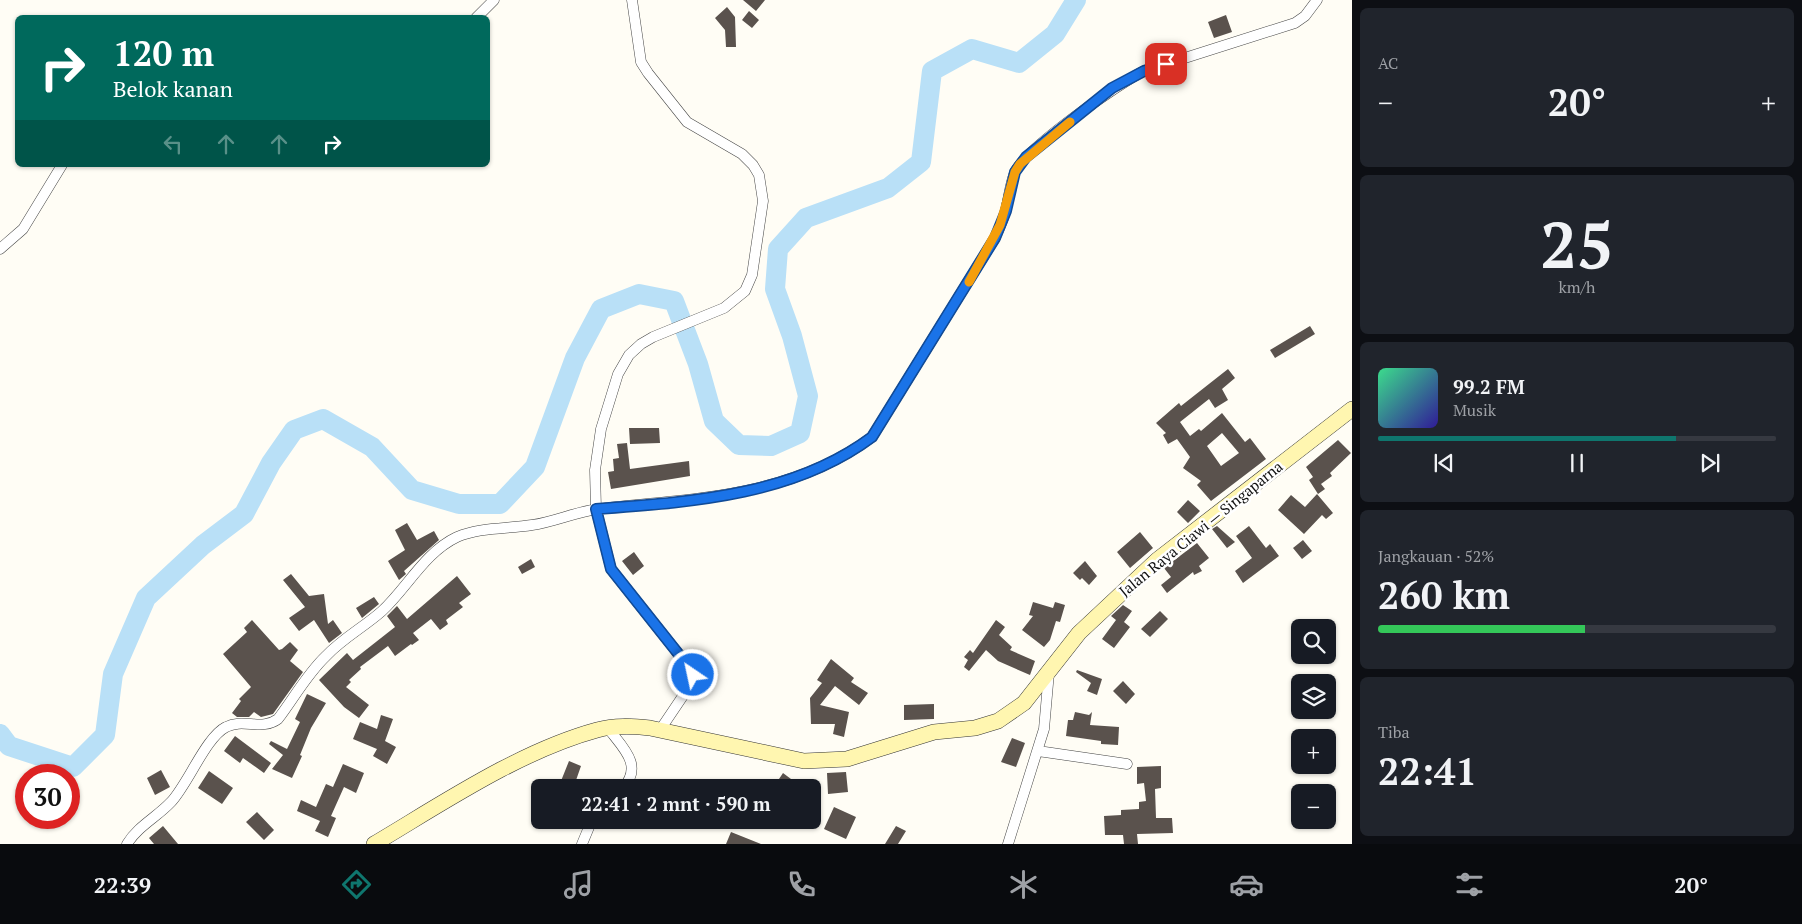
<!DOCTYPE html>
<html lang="id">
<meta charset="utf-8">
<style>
body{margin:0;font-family:"PT Serif",serif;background:#20242c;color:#f1f3f6;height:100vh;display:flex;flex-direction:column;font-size:19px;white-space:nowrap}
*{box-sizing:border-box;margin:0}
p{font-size:16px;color:#9ea1a6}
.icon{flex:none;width:28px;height:28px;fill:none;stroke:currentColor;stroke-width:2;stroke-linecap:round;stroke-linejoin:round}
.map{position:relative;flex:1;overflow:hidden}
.details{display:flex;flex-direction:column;gap:8px;padding:8px;background:#0d0f14;width:450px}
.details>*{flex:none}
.top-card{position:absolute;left:15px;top:15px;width:475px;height:152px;border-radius:8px;box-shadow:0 1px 4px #0004;background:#00695c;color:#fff;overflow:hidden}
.buttons{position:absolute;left:1291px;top:619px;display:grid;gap:10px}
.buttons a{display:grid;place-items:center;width:45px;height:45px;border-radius:8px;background:#171b24;box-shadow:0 1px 4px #0004;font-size:25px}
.speed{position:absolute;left:15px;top:764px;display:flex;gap:10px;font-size:25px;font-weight:700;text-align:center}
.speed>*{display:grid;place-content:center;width:65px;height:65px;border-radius:50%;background:#171b24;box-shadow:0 1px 4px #0004;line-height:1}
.speed .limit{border:8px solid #d22;background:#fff;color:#111}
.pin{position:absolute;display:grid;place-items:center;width:42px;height:42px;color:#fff;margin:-21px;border-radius:10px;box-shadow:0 2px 8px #0006}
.me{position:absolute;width:55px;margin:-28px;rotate:326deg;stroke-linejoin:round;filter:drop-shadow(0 0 4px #0008)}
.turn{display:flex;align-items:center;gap:18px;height:105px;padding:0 15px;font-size:22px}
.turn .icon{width:65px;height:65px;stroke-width:2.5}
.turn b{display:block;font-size:35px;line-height:42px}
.lanes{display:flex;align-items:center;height:48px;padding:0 15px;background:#0003;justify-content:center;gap:25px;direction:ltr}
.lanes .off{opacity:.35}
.big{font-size:38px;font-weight:700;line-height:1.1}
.details .card{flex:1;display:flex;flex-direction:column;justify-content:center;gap:8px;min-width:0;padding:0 18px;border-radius:8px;background:#20242c}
.details .dial{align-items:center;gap:0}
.dial b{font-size:65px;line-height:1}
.song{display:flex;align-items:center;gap:15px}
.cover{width:60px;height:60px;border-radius:8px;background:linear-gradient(135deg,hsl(150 70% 55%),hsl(250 70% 35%))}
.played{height:5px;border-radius:2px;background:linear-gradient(90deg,#0f766e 75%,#363941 75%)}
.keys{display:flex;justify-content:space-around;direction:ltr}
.heat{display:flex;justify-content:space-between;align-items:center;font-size:28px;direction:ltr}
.charge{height:8px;border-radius:4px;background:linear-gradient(90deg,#34c759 52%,#363941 0)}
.trip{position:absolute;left:531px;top:779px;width:290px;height:50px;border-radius:8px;background:#171b24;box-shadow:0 1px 4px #0004;font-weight:700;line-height:50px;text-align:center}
.dock{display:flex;height:80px;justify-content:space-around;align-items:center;background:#090b0e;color:#9ea1a6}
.dock .icon{width:35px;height:35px}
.dock .active{color:#0f766e}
.dock b{font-size:22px;color:#f1f3f6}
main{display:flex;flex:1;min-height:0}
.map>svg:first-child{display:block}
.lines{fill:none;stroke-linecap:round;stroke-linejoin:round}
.river{stroke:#b9e0f7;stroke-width:20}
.building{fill:#5a524d;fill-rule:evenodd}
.street-casing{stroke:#444;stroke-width:11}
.secondary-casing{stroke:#333;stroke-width:16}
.street{stroke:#fff;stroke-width:10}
.secondary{stroke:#fff6b0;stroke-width:15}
.route-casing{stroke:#114b97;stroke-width:12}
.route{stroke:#1a73e8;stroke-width:9}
.slow{stroke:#f59e0b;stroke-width:9}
.labels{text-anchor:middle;stroke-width:5;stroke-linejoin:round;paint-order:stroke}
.street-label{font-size:15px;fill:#111;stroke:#fff}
</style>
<main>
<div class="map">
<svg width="1352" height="844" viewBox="0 0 1352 844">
<rect width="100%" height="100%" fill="#fffdf5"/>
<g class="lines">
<!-- river -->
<path class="river" d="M0,734L9,746L73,767L105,735L113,674L146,598L203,545L244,514L271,463L294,430L323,419L372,447L412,490L459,504H500L535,467L575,358L601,309L639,294L674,301L698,364L714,421L739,445L771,446L800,433L808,396L792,336L775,289L778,249L806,218L888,188L921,162L932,71L972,49L1019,63L1055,34L1076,0"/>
</g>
<!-- building -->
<path class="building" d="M743,0H765L756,11Z
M727,7L735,17L736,47H726L725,30L715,18Z
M749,11L759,20L752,28L742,20Z
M1226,15L1232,32L1214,38L1208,22Z
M1310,326L1315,334L1275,358L1270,350Z
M1228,369L1235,378L1222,389L1228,400L1215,408L1209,399L1180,422L1190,436L1199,429L1201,431L1222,413L1245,442L1250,438L1266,459L1211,501L1197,485L1201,481L1183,468L1190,457L1177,439L1168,444L1163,435L1166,433L1156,423L1179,403L1181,406ZM1222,433L1239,453L1221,466L1207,446Z
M629,428H659L660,443L630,444Z
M1338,440L1351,453L1330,473L1332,476L1321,484L1325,489L1318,494L1309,480L1313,477L1306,467Z
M627,443L630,469L689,461L690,476L611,489L608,472L614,471L613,459L619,458L617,444Z
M1317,494L1333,513L1326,519L1322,515L1304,534L1278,510L1291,495L1305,507Z
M1188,500L1200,511L1188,523L1177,512Z
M407,523L417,540L434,531L439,540L404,571L406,574L399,580L388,561L405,550L395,530Z
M1217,526L1235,542L1227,548L1212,529Z
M1249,526L1266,548L1270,544L1279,556L1243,583L1235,571L1252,558L1236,536Z
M1140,532L1153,548L1130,568L1117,552Z
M1303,540L1312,551L1302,559L1293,548Z
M1197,543L1209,558L1199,566L1202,571L1194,575L1193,572L1167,593L1161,585L1171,577L1164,568Z
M634,552L644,566L633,575L622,561Z
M531,559L535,567L522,574L518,567Z
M1085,561L1097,576L1089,585L1082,578L1080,580L1073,573Z
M291,574L309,596L324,594L328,624L333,620L342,633L329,643L314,620L299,631L289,618L305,607L283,580Z
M457,576L471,594L459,603L463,607L446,620L448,624L440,630L431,619L413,633L419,640L412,645L411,644L395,656L388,646L360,667L361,669L349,680L351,682L346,687L369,705L359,718L344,707L319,680L347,653L353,660L395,627L387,616L397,606L407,619Z
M374,597L379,604L362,618L356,608Z
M1033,602L1053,608L1055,602L1065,605L1060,622L1056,621L1050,640L1044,647L1022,630L1033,616L1029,615Z
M1123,605L1132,611L1124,622L1130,627L1114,648L1102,639L1116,620L1111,616Z
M1160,611L1168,619L1150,637L1141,629Z
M252,620L279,650L282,649L290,642L298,650L290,661L303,672L273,714L261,717L254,712L249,717H237L232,713L241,701L239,699L251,687L223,654L247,632L244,628Z
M996,620L1005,627L999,635L1012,647L1010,650L1035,661L1030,675L998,661L986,650L969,671L964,667L968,660L964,657L970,650L973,653Z
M831,659L854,678L851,682L868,693L859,705L835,686L820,705L849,712L844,737L833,734L835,724H811L810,698L822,683L817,680Z
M1077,670L1102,679L1097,695L1087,691L1091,683L1076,672Z
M1123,681L1135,694L1126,704L1113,691Z
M307,694L326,703L311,728L300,755L302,756L292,778L272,769L283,755L269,744L271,741L287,749L300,722L295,719Z
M934,704V719L904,720V705Z
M1075,712L1089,715L1092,712L1090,725L1119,727L1118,745L1101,744V741L1066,736L1068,720H1073Z
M381,715L393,719L385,741L396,747L387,764L373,756L377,749L353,739L360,722L377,729Z
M235,736L271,763L264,773L243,758L240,763L224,751Z
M1012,738L1025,743L1016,767L1001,762Z
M569,761L581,766L574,786L561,781Z
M343,764L364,773L356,793L344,787L331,816L336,818L328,837L315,831L320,821L297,811L301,800L316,807L326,784L333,787Z
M1161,766V788L1155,789L1156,818H1172L1173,833L1137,834L1138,844H1124L1123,835H1105L1104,816L1121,815V810L1139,809V802L1146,801L1144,783L1137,784V767Z
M161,770L170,787L155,795L147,778Z
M209,771L233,788L222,804L198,788Z
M846,772L848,792L828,794L827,773Z
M783,773L803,788H773Z
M834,807L856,817L846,839L824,829Z
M257,812L274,830L264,840L246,822Z
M163,826L178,844H154L149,838Z
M896,826L906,831L898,844H885Z
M731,832L761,844H726Z"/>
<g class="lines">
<defs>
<path id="street" d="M632,0L641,62L648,73L687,122L742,154L753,165L759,175L763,201L752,275L745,291L724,308L653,337L641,344L629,355L618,374L601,429L595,470L596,509L611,569L692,671L691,684L660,730
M476,18L494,0
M0,249L23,229L62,165
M608,728C622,747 644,765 623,788
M1038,751L1127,764
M127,844C138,826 157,817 171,802C188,784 206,737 226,727C243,718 262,731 278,719C294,698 307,674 326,656C343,638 364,627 382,611C407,588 425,552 457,537C480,527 507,529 532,525C554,522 575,512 598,509C694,498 790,498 872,437L995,238C999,229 1004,219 1006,209C1009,197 1010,184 1015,172C1025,149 1119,83 1144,71L1295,23L1305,16L1317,0
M582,844L592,820
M1008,844L1044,729L1049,672"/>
<path id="secondary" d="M374,844C443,803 520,751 597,730C615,725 632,726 650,728L804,761L847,759L934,732L975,728L998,721L1024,703L1079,633L1157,560L1352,409"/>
</defs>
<!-- street casing -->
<use href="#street" class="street-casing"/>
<!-- secondary casing -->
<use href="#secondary" class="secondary-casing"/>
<!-- street -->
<use href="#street" class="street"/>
<!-- secondary -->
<use href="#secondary" class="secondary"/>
</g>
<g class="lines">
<defs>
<path id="route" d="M693,675L692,671L611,569L596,509C691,502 793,496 872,437L995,238L1006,211L1015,172L1026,157L1112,88L1144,71L1166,64"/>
</defs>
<!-- route casing -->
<use href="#route" class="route-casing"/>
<!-- route -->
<use href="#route" class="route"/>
<!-- slow -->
<path class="slow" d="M969,282L1000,225L1015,172L1020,164L1070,122"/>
</g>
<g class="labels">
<!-- street labels -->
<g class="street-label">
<text transform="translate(1201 529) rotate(-39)" y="5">Jalan Raya Ciawi — Singaparna</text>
</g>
</g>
</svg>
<div class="buttons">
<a><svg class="icon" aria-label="search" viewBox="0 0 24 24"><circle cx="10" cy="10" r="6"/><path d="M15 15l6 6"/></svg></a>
<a><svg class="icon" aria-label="layers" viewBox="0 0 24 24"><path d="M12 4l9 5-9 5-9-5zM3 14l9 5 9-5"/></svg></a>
<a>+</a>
<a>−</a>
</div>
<div class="speed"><div class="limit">30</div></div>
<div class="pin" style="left:1166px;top:64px;background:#d93025"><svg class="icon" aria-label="arrive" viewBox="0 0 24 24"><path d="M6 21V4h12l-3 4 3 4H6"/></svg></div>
<svg class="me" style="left:693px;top:675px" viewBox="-20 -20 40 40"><circle r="17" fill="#1a73e8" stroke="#fff" stroke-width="3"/><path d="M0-11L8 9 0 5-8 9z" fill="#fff"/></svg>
<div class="trip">22:41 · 2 mnt · 590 m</div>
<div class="top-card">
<div class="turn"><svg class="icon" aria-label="right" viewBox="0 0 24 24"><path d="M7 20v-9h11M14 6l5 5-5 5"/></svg><div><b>120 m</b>Belok kanan</div></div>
<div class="lanes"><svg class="icon off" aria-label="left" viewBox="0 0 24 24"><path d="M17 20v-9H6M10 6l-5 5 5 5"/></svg><svg class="icon off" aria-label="ahead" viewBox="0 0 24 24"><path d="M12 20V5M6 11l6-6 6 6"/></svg><svg class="icon off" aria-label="ahead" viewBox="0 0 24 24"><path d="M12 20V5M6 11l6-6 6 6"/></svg><svg class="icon" aria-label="right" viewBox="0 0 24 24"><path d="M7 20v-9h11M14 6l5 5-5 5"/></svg></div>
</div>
</div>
<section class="details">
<div class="card"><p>AC</p>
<div class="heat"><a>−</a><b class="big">20°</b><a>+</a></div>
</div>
<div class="card dial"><b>25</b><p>km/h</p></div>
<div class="card">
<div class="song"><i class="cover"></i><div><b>99.2 FM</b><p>Musik</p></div></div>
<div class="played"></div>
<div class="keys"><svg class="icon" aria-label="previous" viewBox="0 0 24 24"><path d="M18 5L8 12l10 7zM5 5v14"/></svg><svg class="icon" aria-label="pause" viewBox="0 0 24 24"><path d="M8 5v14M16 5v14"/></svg><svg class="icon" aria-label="next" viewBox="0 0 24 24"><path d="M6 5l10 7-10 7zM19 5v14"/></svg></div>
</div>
<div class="card"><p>Jangkauan · 52%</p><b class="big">260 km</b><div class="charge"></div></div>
<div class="card"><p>Tiba</p><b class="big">22:41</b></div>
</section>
</main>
<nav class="dock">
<b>22:39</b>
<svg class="icon active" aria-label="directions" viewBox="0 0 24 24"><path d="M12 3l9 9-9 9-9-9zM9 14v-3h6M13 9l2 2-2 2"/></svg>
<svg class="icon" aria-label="music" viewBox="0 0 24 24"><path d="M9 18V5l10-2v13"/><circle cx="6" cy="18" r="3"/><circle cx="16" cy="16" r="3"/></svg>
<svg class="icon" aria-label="phone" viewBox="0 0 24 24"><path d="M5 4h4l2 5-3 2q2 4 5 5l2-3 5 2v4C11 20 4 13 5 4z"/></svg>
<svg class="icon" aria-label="climate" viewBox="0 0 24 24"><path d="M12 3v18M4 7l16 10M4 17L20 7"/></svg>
<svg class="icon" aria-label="car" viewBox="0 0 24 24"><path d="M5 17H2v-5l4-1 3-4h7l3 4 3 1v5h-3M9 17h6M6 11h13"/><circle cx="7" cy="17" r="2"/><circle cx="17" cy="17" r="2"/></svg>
<svg class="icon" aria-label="filters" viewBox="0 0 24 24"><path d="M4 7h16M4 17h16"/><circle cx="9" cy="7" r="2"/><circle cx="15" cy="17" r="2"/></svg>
<b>20°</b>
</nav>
